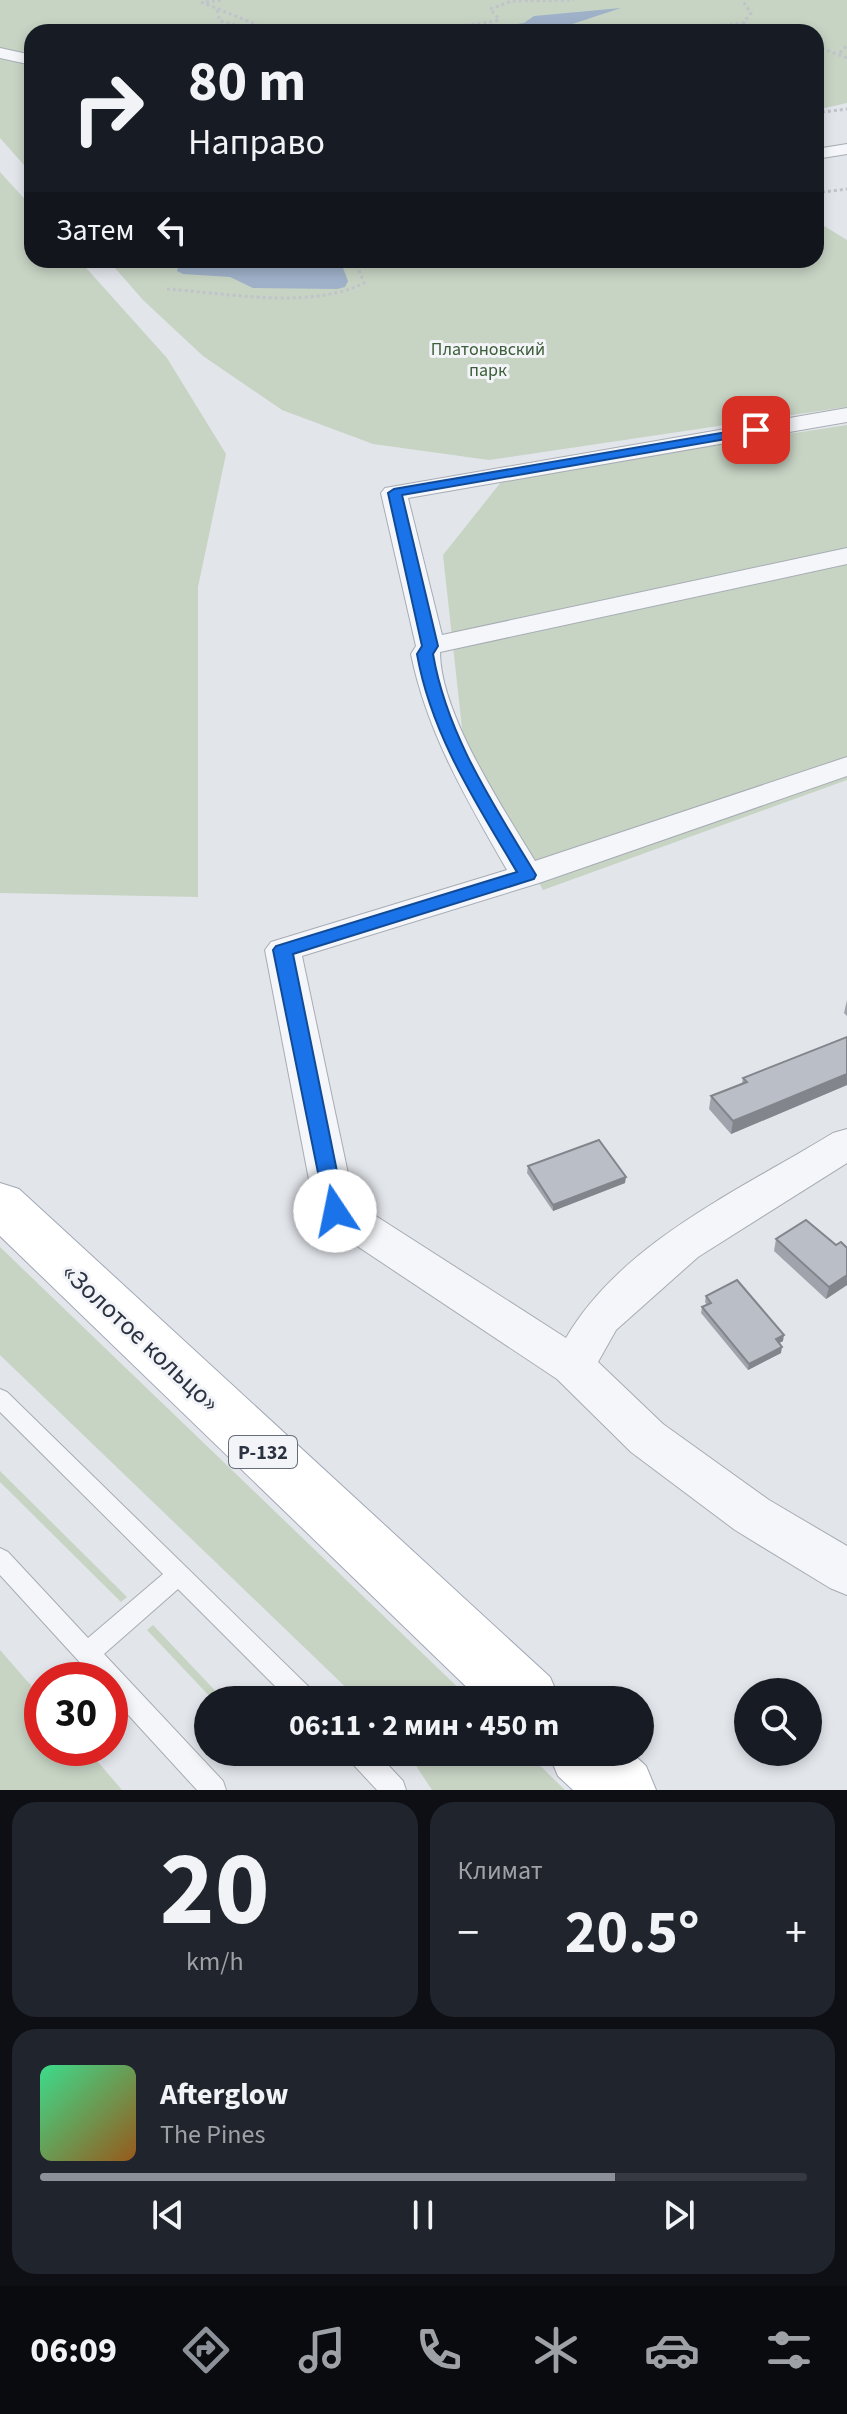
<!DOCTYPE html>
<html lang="ru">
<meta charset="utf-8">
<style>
body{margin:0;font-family:"Source Sans 3",sans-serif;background:#20242c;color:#f1f3f6;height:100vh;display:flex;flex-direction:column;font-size:30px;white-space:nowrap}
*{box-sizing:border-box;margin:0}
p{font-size:26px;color:#9ea1a6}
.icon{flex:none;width:44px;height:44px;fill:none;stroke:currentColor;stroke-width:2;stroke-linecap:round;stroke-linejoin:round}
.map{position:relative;height:1790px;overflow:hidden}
.details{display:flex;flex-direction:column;gap:12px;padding:12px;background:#0d0f14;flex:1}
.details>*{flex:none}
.banner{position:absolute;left:24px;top:24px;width:800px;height:244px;border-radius:24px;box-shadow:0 4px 12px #0003;background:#171b24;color:#f1f3f6;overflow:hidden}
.tools{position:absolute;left:734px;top:1678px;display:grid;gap:16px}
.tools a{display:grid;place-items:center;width:88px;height:88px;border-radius:50%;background:#171b24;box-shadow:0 4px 12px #0003;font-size:40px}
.speed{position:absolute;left:24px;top:1662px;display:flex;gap:16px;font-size:40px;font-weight:700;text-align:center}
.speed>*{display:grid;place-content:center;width:104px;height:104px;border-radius:50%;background:#171b24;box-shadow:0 4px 12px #0003;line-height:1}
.speed .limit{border:12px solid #d22;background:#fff;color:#111}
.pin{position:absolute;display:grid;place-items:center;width:68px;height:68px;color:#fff;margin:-34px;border-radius:16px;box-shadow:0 4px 12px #0006}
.me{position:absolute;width:88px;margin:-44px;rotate:349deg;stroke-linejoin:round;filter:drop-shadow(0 0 6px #0008)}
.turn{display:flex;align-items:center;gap:28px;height:168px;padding:0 32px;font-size:36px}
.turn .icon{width:104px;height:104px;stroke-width:2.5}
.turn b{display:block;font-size:56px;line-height:68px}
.then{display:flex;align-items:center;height:76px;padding:0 32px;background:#0003;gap:16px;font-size:30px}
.big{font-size:60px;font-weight:700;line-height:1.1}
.details .card{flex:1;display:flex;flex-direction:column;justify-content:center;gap:12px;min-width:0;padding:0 28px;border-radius:24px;background:#20242c}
.details .dial{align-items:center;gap:0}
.dial b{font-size:104px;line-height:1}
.song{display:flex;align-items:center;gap:24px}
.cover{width:96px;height:96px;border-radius:12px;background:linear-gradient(135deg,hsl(150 70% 55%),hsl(30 70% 35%))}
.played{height:8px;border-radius:4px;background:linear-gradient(90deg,#8c9099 75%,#363941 75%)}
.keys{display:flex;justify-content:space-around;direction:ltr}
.heat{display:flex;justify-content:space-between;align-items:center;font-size:44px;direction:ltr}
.details .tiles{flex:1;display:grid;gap:12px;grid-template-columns:1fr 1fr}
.card:last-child{grid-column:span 2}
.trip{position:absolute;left:194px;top:1686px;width:460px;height:80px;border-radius:40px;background:#171b24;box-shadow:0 4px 12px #0003;font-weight:700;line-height:80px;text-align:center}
.tab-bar{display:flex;height:128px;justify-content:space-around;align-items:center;background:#090b0e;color:#9ea1a6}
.tab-bar .icon{width:56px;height:56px}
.tab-bar .current{color:#8c9099}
.tab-bar b{font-size:36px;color:#f1f3f6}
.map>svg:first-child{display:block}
.green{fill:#c7d4c4}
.water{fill:#9fb1c9}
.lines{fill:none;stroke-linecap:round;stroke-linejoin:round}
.service-casing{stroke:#a7acb4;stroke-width:2}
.minor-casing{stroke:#a7acb4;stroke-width:2}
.primary-casing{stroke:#a2a9b6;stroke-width:2}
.path{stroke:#c0c3c9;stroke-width:3;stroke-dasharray:3 3;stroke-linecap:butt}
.service{fill:#f5f6f9;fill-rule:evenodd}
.minor{fill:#f5f6f9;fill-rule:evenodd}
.primary{fill:#fff;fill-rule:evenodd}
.wall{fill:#a0a3ab}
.shaded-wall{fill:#82858b}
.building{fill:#babec7;stroke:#82858b;stroke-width:2}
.route{fill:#1a73e8;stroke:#114b97;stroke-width:2}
.labels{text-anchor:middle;stroke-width:6;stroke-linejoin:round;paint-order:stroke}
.far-park-label{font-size:18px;fill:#3d5d38;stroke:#f2f4f8}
.shield{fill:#f2f4f8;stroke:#676c79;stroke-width:2}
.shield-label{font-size:20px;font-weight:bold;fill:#2b3242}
.near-street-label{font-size:26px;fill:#2b3242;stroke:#f2f4f8}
</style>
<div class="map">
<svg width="847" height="1790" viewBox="0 0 847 1790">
<rect width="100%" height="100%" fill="#e2e5ea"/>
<!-- green -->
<path class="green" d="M0,0H847V103L816,110V32H32V174L0,138Z
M0,172L32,207V260H79L167,358L226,454L198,587V897L0,893Z
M816,221L847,240V407L489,460L373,444L282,410L203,356L143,300L108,260H816Z
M847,425V780L543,890L464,746L443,555L505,477Z
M0,1247L471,1700H359L0,1355Z
M0,1471L127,1597L121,1602L0,1482Z
M153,1625L224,1700H213L147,1630Z
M0,1650L42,1698V1748H86L122,1790H0Z
M407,1752H526L565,1790H432Z"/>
<!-- water -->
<path class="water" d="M621,8L548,32H504L510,25L524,23L534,16Z
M180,260H340L348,281L345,287L337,289L253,288L230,277L183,274L177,271Z"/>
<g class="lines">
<defs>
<path id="service" d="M0,1389L7,1392L314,1692L318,1700H289L178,1589L104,1654L223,1781L226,1790H197L110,1695V1680H96L0,1575V1548L8,1552L88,1638L163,1574L0,1412Z
M347,1752H376L403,1781L406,1790H377L350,1761Z"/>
<path id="minor" d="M0,48L32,55V65L0,58Z
M847,144V154L816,159V149Z
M847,408V422L408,498L442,635L847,548V564L440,652C440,713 503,808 535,861L847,757V776L539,883L302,956L354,1202L566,1338C622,1242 740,1190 833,1133L847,1129V1163L698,1257L616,1330L598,1362L663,1424L769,1500L847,1546V1595L830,1588L735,1530L631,1452L557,1379L321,1222L315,1211L265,950L271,942L507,870C467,800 427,733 411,654L416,646L381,493L385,488Z"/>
<path id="primary" d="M0,1183L19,1189L550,1677L560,1700H480L0,1236Z
M548,1752H631L646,1766L656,1790H573L558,1776Z"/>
</defs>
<!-- service casing -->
<use href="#service" class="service-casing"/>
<!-- minor casing -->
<use href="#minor" class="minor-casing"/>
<!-- primary casing -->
<use href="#primary" class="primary-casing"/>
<!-- path -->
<path class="path" d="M201,2L275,32
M206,2L222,0
M217,10L220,21L263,32
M743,23L771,32
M418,32L496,21L499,19L490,9L512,1L574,0
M652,32L743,23L751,13L742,0
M816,46L847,58
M840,53L847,45
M816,113L847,109
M816,193L847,189
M167,289C227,293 310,310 364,283L355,260"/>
<!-- service -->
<use href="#service" class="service"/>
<!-- minor -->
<use href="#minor" class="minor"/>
<!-- primary -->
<use href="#primary" class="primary"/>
</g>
<!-- wall -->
<path class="wall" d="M847,1000V1016L844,1013Z
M847,1037V1085L731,1134L709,1109L711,1096L742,1083L743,1078Z
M528,1166L625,1183L553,1211L527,1173Z
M776,1239L847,1248V1285L826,1299L774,1251Z
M706,1296L783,1341L779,1343L781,1353L748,1370L701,1313L702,1307L707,1305L705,1302Z"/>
<!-- shaded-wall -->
<path class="shaded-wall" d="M847,1074V1085L731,1134L733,1121Z
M626,1177L625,1183L553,1211V1205Z
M847,1275V1285L826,1299L829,1287Z
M784,1335L783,1341L774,1346L776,1339Z
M782,1347L781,1353L748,1370L749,1364Z"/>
<!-- building -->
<path class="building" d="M847,1037V1074L733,1121L711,1096L747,1082L743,1078Z
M599,1140L626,1177L553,1205L528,1166Z
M806,1220L836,1245L841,1242L847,1248V1275L829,1287L776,1239Z
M737,1280L784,1335L776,1339L782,1347L749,1364L702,1307L711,1303L706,1296Z"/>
<!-- route -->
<path class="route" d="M756,427L761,428V433L402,495L438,646L433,654C447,736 494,805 536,875L534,879L293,954L345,1211L335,1220L327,1217L273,950L276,946L517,872C476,803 431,734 417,654L422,646L388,493L394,489Z"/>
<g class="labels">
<!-- far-park labels -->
<g class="far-park-label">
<text x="488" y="355">Платоновский<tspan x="488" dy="21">парк</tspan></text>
</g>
<!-- shield labels -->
<rect class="shield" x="229" y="1436" width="68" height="32" rx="6"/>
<g class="shield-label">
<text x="263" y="1459">Р-132</text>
</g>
<!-- near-street labels -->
<g class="near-street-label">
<text transform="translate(141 1337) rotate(43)" y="9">«Золотое кольцо»</text>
</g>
</g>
</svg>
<div class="tools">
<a><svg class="icon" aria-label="search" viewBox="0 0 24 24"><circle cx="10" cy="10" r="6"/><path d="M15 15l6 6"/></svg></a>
</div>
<div class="speed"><div class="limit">30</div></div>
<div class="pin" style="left:756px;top:430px;background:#d93025"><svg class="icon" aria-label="arrive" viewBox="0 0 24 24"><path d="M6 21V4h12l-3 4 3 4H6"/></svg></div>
<svg class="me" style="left:335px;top:1211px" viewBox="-20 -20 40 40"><circle r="19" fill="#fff"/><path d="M0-13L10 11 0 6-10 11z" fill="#1a73e8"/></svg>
<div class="trip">06:11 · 2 мин · 450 m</div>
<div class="banner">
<div class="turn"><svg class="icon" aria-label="right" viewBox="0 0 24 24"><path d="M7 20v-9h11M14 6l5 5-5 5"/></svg><div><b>80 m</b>Направо</div></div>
<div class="then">Затем<svg class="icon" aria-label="left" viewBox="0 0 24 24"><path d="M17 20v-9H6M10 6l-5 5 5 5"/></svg></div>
</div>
</div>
<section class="details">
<div class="tiles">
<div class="card dial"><b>20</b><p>km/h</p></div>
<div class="card"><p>Климат</p>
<div class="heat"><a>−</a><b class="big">20.5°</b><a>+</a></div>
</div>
<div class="card">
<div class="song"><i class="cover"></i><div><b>Afterglow</b><p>The Pines</p></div></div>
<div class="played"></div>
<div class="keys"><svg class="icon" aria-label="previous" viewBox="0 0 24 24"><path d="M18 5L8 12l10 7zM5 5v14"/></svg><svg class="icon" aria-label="pause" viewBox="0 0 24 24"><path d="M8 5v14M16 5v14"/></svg><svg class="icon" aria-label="next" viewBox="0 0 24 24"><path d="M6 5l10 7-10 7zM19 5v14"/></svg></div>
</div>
</div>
</section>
<nav class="tab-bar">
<b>06:09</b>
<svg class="icon current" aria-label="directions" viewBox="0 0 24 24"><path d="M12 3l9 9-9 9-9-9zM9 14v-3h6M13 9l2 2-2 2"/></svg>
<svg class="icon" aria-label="music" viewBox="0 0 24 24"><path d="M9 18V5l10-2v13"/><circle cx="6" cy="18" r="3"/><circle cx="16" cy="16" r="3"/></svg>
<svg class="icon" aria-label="phone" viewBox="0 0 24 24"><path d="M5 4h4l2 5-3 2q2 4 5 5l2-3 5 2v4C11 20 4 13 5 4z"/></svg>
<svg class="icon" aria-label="climate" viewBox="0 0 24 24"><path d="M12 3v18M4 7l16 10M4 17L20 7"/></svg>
<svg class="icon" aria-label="car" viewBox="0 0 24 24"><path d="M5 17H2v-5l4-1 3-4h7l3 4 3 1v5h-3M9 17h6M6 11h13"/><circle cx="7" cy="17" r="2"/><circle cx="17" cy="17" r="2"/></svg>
<svg class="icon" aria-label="filters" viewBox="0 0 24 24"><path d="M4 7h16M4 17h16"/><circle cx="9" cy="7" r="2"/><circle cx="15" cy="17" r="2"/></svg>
</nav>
